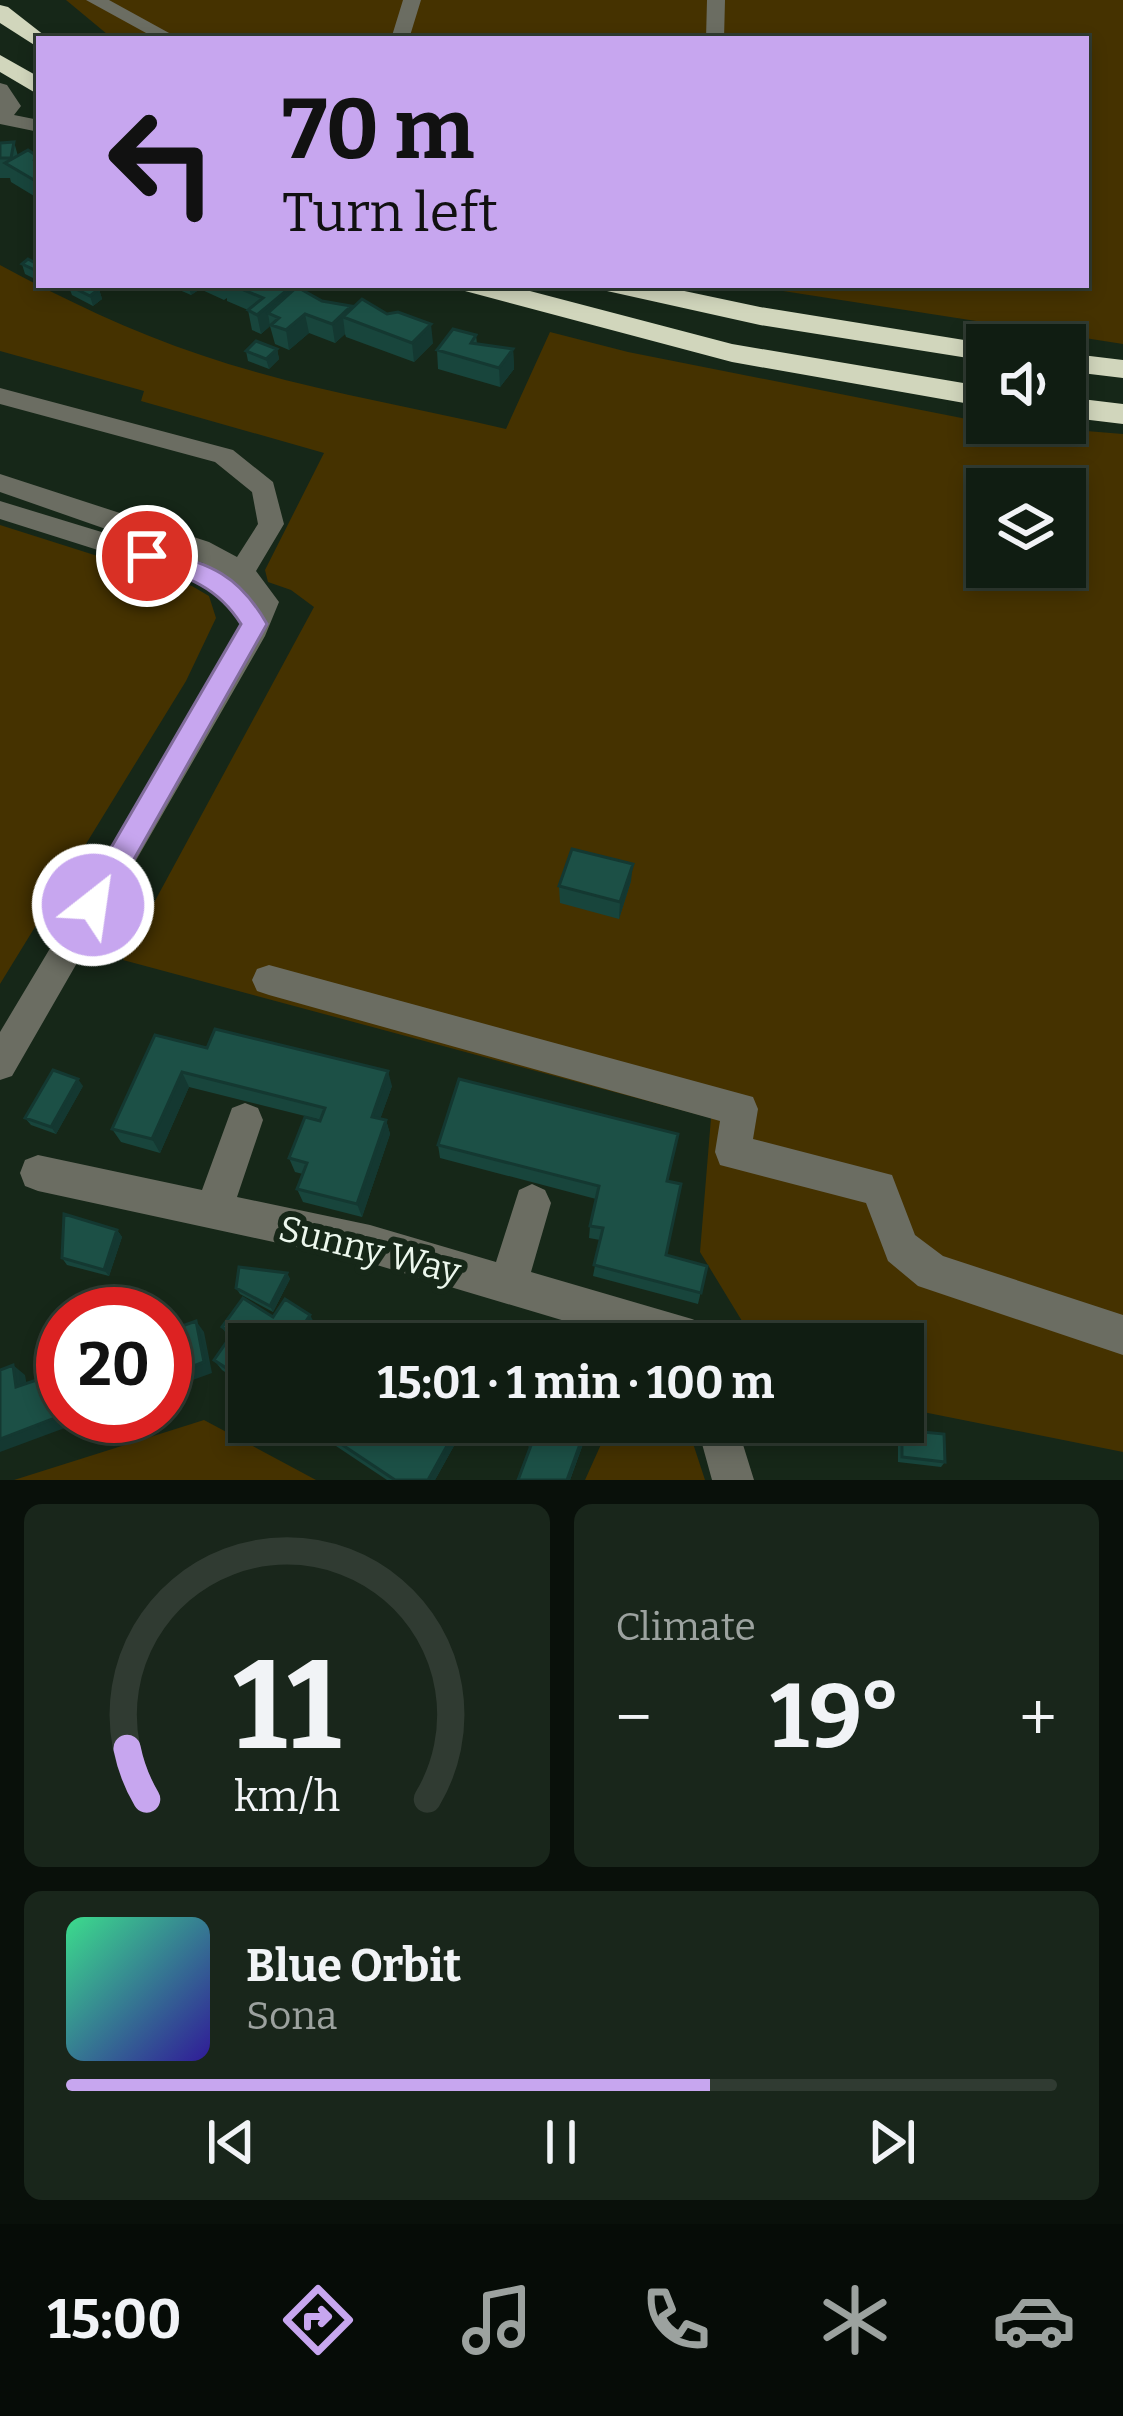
<!DOCTYPE html>
<meta charset="utf-8">
<style>
body{margin:0;font-family:Bitter,serif;background:#19261b;color:#f1f3f6;height:100vh;display:flex;flex-direction:column;font-size:45px;white-space:nowrap}
*{box-sizing:border-box;margin:0}
p{font-size:39px;color:#9ca29f}
.icon{flex:none;width:66px;height:66px;fill:none;stroke:currentColor;stroke-width:2;stroke-linecap:round;stroke-linejoin:round}
.map{position:relative;height:1480px;overflow:hidden}
.sheet{display:flex;flex-direction:column;gap:24px;padding:24px;background:#09100a;flex:1}
.sheet>*{flex:none}
.top-card{position:absolute;left:36px;top:36px;width:1053px;height:252px;border-radius:0px;box-shadow:0 6px 18px #0003,0 0 0 3px #303b32;background:#c7a6ef;color:#111;overflow:hidden}
.tools{position:absolute;left:966px;top:324px;display:grid;gap:24px}
.tools a{display:grid;place-items:center;width:120px;height:120px;border-radius:0px;background:#101d12;box-shadow:0 6px 18px #0003,0 0 0 3px #303b32;font-size:60px}
.speed{position:absolute;left:36px;top:1287px;display:flex;gap:24px;font-size:60px;font-weight:700;text-align:center}
.speed>*{display:grid;place-content:center;width:156px;height:156px;border-radius:50%;background:#101d12;box-shadow:0 6px 18px #0003,0 0 0 3px #303b32;line-height:1}
.speed .limit{border:18px solid #d22;background:#fff;color:#111}
.pin{position:absolute;display:grid;place-items:center;width:102px;height:102px;color:#fff;margin:-51px;border:6px solid #fff;border-radius:50%;box-shadow:0 3px 12px #0007}
.me{position:absolute;width:132px;margin:-66px;rotate:30deg;stroke-linejoin:round;filter:drop-shadow(0 0 9px #0008)}
.turn{display:flex;align-items:center;gap:42px;height:252px;padding:0 48px;font-size:54px}
.turn .icon{width:156px;height:156px;stroke-width:2.5}
.turn b{display:block;font-size:84px;line-height:102px}
.big{font-size:90px;font-weight:700;line-height:1.1}
.sheet .tile{flex:1;display:flex;flex-direction:column;justify-content:center;gap:18px;min-width:0;padding:0 42px;border-radius:18px;background:#19261b}
.sheet .dial{align-items:center;gap:0}
.dial svg{height:312px;overflow:visible;fill:none;stroke:#303b32;stroke-width:7;stroke-linecap:round;text-anchor:middle}
.dial text{fill:#f1f3f6;stroke:none}
.song{display:flex;align-items:center;gap:36px}
.cover{width:144px;height:144px;border-radius:18px;background:linear-gradient(135deg,hsl(150 70% 55%),hsl(250 70% 35%))}
.played{height:12px;border-radius:6px;background:linear-gradient(90deg,#c7a6ef 65%,#303b32 65%)}
.keys{display:flex;justify-content:space-around;direction:ltr}
.heat{display:flex;justify-content:space-between;align-items:center;font-size:66px;direction:ltr}
.sheet .tiles{flex:1;display:grid;gap:24px;grid-template-columns:1fr 1fr}
.tile:last-child{grid-column:span 2}
.trip{position:absolute;left:228px;top:1323px;width:696px;height:120px;border-radius:0px;background:#101d12;box-shadow:0 6px 18px #0003,0 0 0 3px #303b32;font-weight:700;line-height:120px;text-align:center}
.menu{display:flex;height:192px;justify-content:space-around;align-items:center;background:#060c07;color:#9ca29f}
.menu .icon{width:84px;height:84px}
.menu .current{color:#c7a6ef}
.menu b{font-size:54px;color:#f1f3f6}
.map>svg:first-child{display:block}
.green{fill:#453200;fill-rule:evenodd}
.lines{fill:none;stroke-linecap:round;stroke-linejoin:round}
.minor{fill:#6b6d62;fill-rule:evenodd}
.highway{fill:#d1d6bc;fill-rule:evenodd}
.wall{fill:#18453c}
.shaded-wall{fill:#143831}
.building{fill:#1c5046;stroke:#143831;stroke-width:3}
.route{fill:#c7a6ef;stroke:#816c9b;stroke-width:3}
.labels{text-anchor:middle;stroke-width:12;stroke-linejoin:round;paint-order:stroke}
.near-street-label{font-size:36px;fill:#ecf7ed;stroke:#162718}
</style>
<div class="map">
<svg width="1123" height="1480" viewBox="0 0 1123 1480">
<rect width="100%" height="100%" fill="#162718"/>
<!-- green -->
<path class="green" d="M66,0H1123V344L745,285H1086V39H113Z
M0,265C63,299 132,332 201,355C300,389 404,405 506,429L550,332L628,352L987,423L1123,434V1452L903,1408V1344H756L700,1252L711,1118L123,960L314,607L291,590L268,582L265,570L324,453L141,401L144,391L0,351ZM987,489H1065V567H987Z
M0,525L192,586L209,596L216,618L186,681L0,984Z
M204,1420L316,1480H14Z
M611,1422H686L705,1480H585Z"/>
<g class="lines">
<!-- minor -->
<path class="minor" d="M86,0H109L180,39H157Z
M403,0H421L409,39H391Z
M707,0H725L724,39H706Z
M0,83L7,85L21,106L14,115L39,120V132L0,124Z
M0,388L233,450L273,482L284,524L256,571L279,602L265,636L12,1076L0,1080V1032L238,634L251,603L242,592L230,600L202,583L0,519V501L203,563L0,492V474L209,542L237,557L258,524L252,492L215,462L0,404Z
M269,965L753,1097L758,1109L753,1139L892,1175L915,1235L943,1256L1123,1315V1355L918,1286L888,1261L866,1203L720,1165L715,1152L720,1121L269,995L257,991L252,980L257,969Z
M245,1103L258,1108L263,1120L237,1197L370,1225L496,1262L519,1190L532,1184L545,1190L551,1203L531,1272L692,1319L706,1325L714,1344H642L370,1263L38,1191L25,1186L20,1173L25,1160L38,1155L202,1190L232,1108Z
M696,1422H736L754,1480H712Z"/>
<!-- highway -->
<path class="highway" d="M0,5L8,7L49,39H39V48L0,23Z
M0,55L39,77V95L0,72Z
M461,285H507L732,344L987,387V407L732,362L465,291Z
M603,285H656L760,307L995,345H987V361L760,325L607,291Z
M1065,353L1123,360V378L1065,371Z
M1065,397L1123,404V424L1065,417Z"/>
</g>
<!-- wall -->
<path class="wall" d="M14,142L18,156L39,157V199L11,182L10,178H0V143Z
M22,264L39,265V281L25,274Z
M68,285L99,289L102,299L93,306L72,295Z
M168,285H290L293,291L351,309L433,343L414,362L346,337L345,334L335,343L309,333L289,350L275,344L270,326L261,334L252,330L248,310L227,301V298L224,300L200,289L191,295Z
M476,335L477,344L513,349L514,369L500,387L438,369L437,350Z
M277,349L279,359L269,369L248,361L246,351Z
M631,881L619,919L560,903L559,886Z
M207,1048L392,1086L380,1119L386,1120L390,1134L362,1217L303,1202L297,1189L303,1174L295,1172L289,1158L321,1120L189,1087L160,1153L121,1142L112,1129Z
M83,1086L56,1134L31,1125L25,1118Z
M438,1145L668,1181L667,1256L707,1266L698,1304L593,1276L600,1240L589,1238L590,1226L596,1199L440,1158Z
M117,1230L122,1237L109,1276L67,1265L62,1258Z
M287,1273L290,1279L273,1312L240,1294L236,1288Z
M273,1317L316,1326L304,1344H249V1388L222,1370L214,1360L229,1338L222,1327Z
M300,1422H433L453,1435L455,1444L435,1480H387Z
M507,1422H591L570,1480L530,1447L506,1436L505,1427Z
M902,1430L945,1462L941,1467L898,1462V1434Z"/>
<!-- shaded-wall -->
<path class="shaded-wall" d="M188,285H199L200,289L191,295Z
M292,286L296,305L268,313L270,326L261,334L257,315Z
M99,289L102,299L93,306L90,296Z
M351,306L353,321L343,317L345,334L335,343L332,324Z
M305,314L309,333L289,350L286,330Z
M431,324L433,343L414,362L412,343Z
M277,349L279,359L269,369L266,359Z
M513,349L514,369L500,387L499,368Z
M633,864L631,881L619,919L620,902Z
M388,1071L392,1086L376,1131L372,1117Z
M182,1072L189,1087L160,1153L152,1139Z
M78,1079L83,1086L56,1134L51,1127Z
M386,1120L390,1134L362,1217L357,1204Z
M117,1230L122,1237L109,1276L104,1270Z
M287,1273L290,1279L273,1312L270,1306Z
M126,1296L136,1308L137,1314H129Z
M310,1315L316,1326L304,1344H291Z
M196,1321L204,1332L212,1373L165,1390V1377Z
M13,1365L25,1375L29,1397L16,1387Z
M63,1416H97L0,1452V1439Z
M588,1422H591L570,1480H567Z
M453,1435L455,1444L435,1480H428Z"/>
<!-- building -->
<path class="building" d="M14,142L11,158H0V143Z
M28,150L39,157L35,160L39,162V183L5,163Z
M28,259L39,265V272L22,264Z
M68,285H91L99,289L90,296Z
M232,285H290L292,286L257,315L248,310L263,298Z
M297,287L322,301L351,306L332,324L305,314L286,330L271,325L279,318L268,313Z
M362,299L387,314L398,312L431,324L412,343L343,317Z
M453,329L476,335L471,343L513,349L499,368L437,350Z
M256,341L277,349L266,359L246,351Z
M572,849L633,864L620,902L559,886Z
M215,1029L388,1071L372,1117L386,1120L357,1204L297,1189L307,1163L289,1158L305,1117L320,1121L325,1108L182,1072L152,1139L112,1129L155,1035L207,1048Z
M53,1070L78,1079L51,1127L25,1118Z
M459,1079L678,1134L667,1181L681,1184L666,1255L707,1266L701,1293L594,1265L603,1228L590,1226L599,1186L438,1145Z
M64,1214L117,1230L104,1270L62,1258Z
M239,1267L287,1273L270,1306L236,1288Z
M126,1296L129,1314H77Z
M243,1298L273,1317L285,1299L310,1315L291,1344H249V1383L214,1360L232,1334L222,1327Z
M196,1321L204,1362L165,1377V1332Z
M13,1365L16,1387L63,1371V1415L0,1439V1370Z
M308,1422H433L453,1435L428,1480H395Z
M507,1422H588L567,1480H518L533,1440L505,1427Z
M902,1430L944,1434L945,1462L902,1457Z"/>
<!-- route -->
<path class="route" d="M147,547C205,564 235,568 267,624L103,914L93,918L83,914L78,905L83,896L241,624C215,583 183,576 138,562L134,556L138,549Z"/>
<g class="labels">
<!-- near-street labels -->
<g class="near-street-label">
<text transform="translate(370 1249) rotate(14)" y="13">Sunny Way</text>
</g>
</g>
</svg>
<div class="tools">
<a><svg class="icon" aria-label="sound" viewBox="0 0 24 24"><path d="M4 9h4l5-4v14l-5-4H4zM17 9q2 3 0 6"/></svg></a>
<a><svg class="icon" aria-label="layers" viewBox="0 0 24 24"><path d="M12 4l9 5-9 5-9-5zM3 14l9 5 9-5"/></svg></a>
</div>
<div class="speed"><div class="limit">20</div></div>
<div class="pin" style="left:147px;top:556px;background:#d93025"><svg class="icon" aria-label="arrive" viewBox="0 0 24 24"><path d="M6 21V4h12l-3 4 3 4H6"/></svg></div>
<svg class="me" style="left:93px;top:905px" viewBox="-20 -20 40 40"><circle r="17" fill="#c7a6ef" stroke="#fff" stroke-width="3"/><path d="M0-11L8 9 0 5-8 9z" fill="#fff"/></svg>
<div class="trip">15:01 · 1 min · 100 m</div>
<div class="top-card">
<div class="turn"><svg class="icon" aria-label="left" viewBox="0 0 24 24"><path d="M17 20v-9H6M10 6l-5 5 5 5"/></svg><div><b>70 m</b>Turn left</div></div>
</div>
</div>
<section class="sheet">
<div class="tiles">
<div class="tile dial"><svg viewBox="0 0 100 80">
<path d="M14 69A42 42 0 1 1 86 69"/>
<path d="M14 69A42 42 0 0 1 9 56" stroke="#c7a6ef"/>
<text x="50" y="56" font-size="32" font-weight="700">11</text>
<text x="50" y="72" font-size="11">km/h</text>
</svg></div>
<div class="tile"><p>Climate</p>
<div class="heat"><a>−</a><b class="big">19°</b><a>+</a></div>
</div>
<div class="tile">
<div class="song"><i class="cover"></i><div><b>Blue Orbit</b><p>Sona</p></div></div>
<div class="played"></div>
<div class="keys"><svg class="icon" aria-label="previous" viewBox="0 0 24 24"><path d="M18 5L8 12l10 7zM5 5v14"/></svg><svg class="icon" aria-label="pause" viewBox="0 0 24 24"><path d="M8 5v14M16 5v14"/></svg><svg class="icon" aria-label="next" viewBox="0 0 24 24"><path d="M6 5l10 7-10 7zM19 5v14"/></svg></div>
</div>
</div>
</section>
<nav class="menu">
<b>15:00</b>
<svg class="icon current" aria-label="directions" viewBox="0 0 24 24"><path d="M12 3l9 9-9 9-9-9zM9 14v-3h6M13 9l2 2-2 2"/></svg>
<svg class="icon" aria-label="music" viewBox="0 0 24 24"><path d="M9 18V5l10-2v13"/><circle cx="6" cy="18" r="3"/><circle cx="16" cy="16" r="3"/></svg>
<svg class="icon" aria-label="phone" viewBox="0 0 24 24"><path d="M5 4h4l2 5-3 2q2 4 5 5l2-3 5 2v4C11 20 4 13 5 4z"/></svg>
<svg class="icon" aria-label="climate" viewBox="0 0 24 24"><path d="M12 3v18M4 7l16 10M4 17L20 7"/></svg>
<svg class="icon" aria-label="car" viewBox="0 0 24 24"><path d="M5 17H2v-5l4-1 3-4h7l3 4 3 1v5h-3M9 17h6M6 11h13"/><circle cx="7" cy="17" r="2"/><circle cx="17" cy="17" r="2"/></svg>
</nav>
